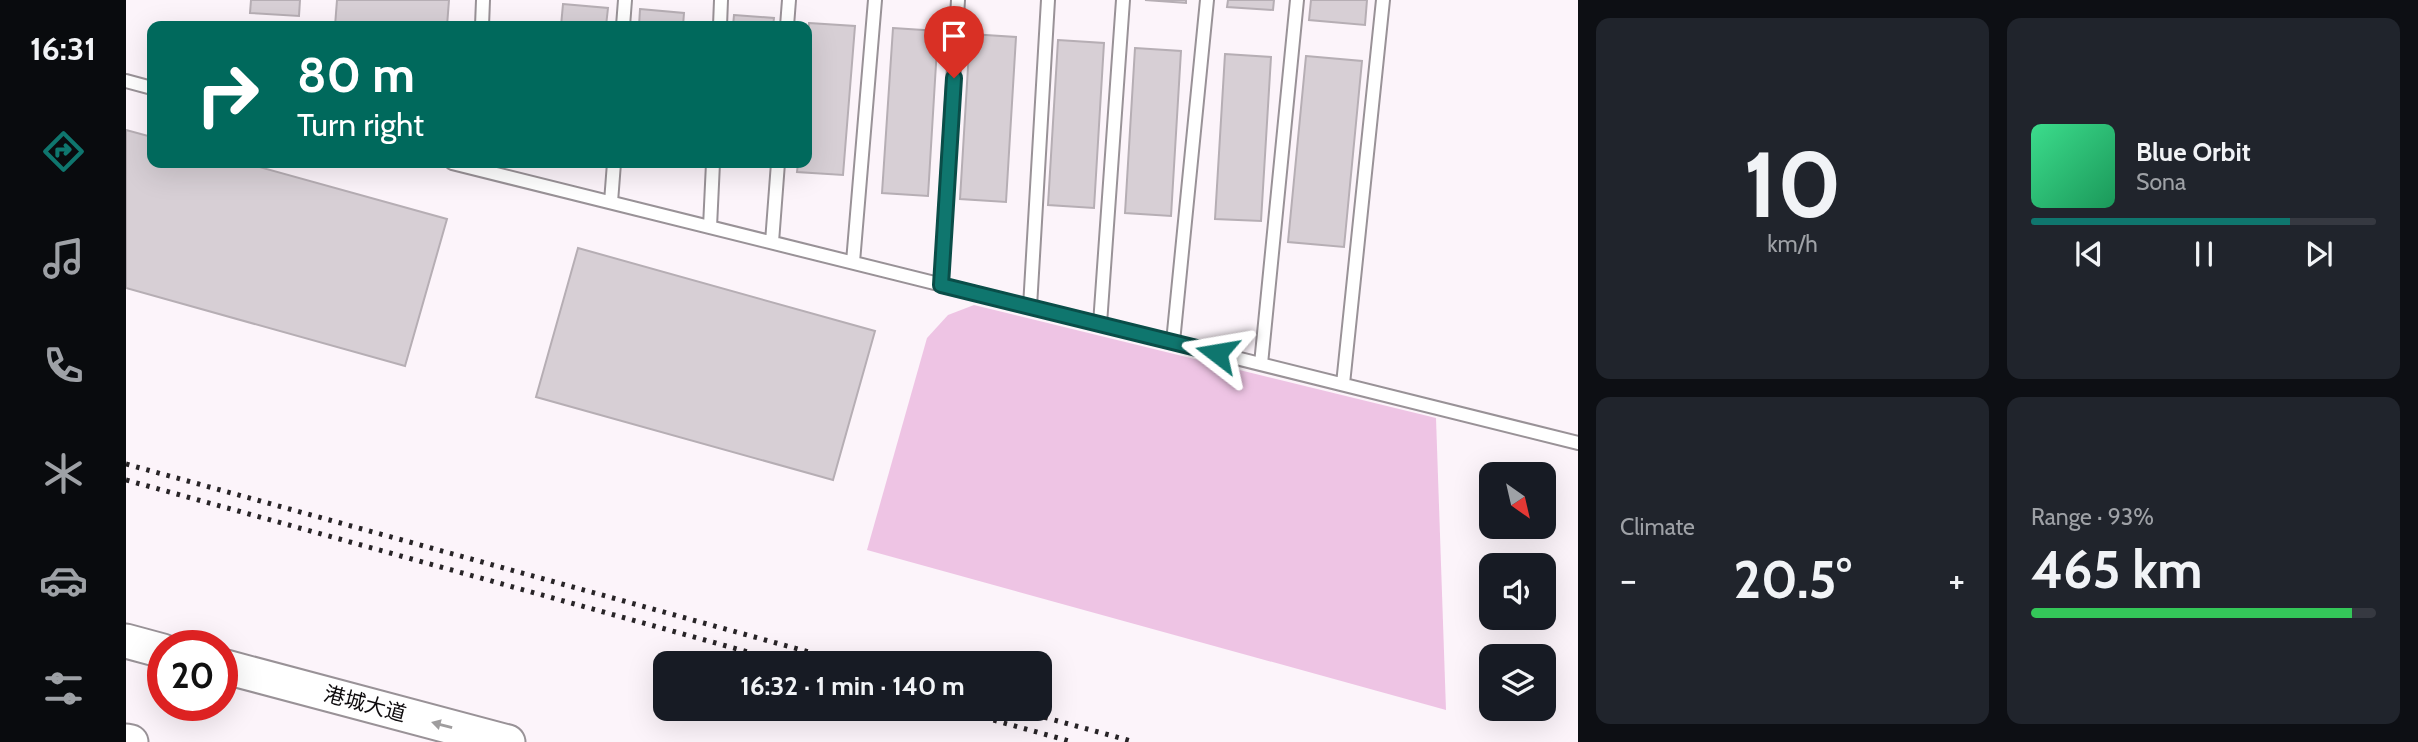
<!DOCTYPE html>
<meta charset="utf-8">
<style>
body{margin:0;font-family:Cabin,"Noto Sans SC",sans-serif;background:#20242c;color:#f1f3f6;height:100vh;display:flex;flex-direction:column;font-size:26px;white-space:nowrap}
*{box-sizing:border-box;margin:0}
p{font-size:23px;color:#9ea1a6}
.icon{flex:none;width:38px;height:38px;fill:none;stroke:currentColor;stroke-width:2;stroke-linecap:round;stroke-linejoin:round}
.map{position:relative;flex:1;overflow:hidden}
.sheet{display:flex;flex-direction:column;gap:18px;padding:18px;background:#0d0f14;width:840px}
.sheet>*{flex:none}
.banner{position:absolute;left:21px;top:21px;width:665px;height:147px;border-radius:14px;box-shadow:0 7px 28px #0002;background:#00695c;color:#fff;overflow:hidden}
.needle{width:46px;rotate:146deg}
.tools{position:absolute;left:1353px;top:462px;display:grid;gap:14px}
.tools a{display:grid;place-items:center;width:77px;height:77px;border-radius:14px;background:#171b24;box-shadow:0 7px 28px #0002;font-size:35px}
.speed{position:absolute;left:21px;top:630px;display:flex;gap:14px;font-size:35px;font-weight:700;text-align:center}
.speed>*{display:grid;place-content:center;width:91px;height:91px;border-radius:50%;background:#171b24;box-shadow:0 7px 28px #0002;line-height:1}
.speed .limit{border:10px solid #d22;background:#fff;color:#111}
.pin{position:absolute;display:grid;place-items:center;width:60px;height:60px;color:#fff;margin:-72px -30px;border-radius:50% 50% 50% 0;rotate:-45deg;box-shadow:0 0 7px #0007}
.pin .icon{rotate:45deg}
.me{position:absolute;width:77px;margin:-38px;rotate:284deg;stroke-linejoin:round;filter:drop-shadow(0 0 5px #0008)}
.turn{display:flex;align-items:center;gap:24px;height:147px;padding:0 35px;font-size:32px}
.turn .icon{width:91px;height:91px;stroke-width:2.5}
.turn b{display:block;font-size:49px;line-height:60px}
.big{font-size:52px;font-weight:800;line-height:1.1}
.sheet .tile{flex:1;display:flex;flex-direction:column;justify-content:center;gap:10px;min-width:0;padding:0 24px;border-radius:14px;background:#20242c}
.sheet .dial{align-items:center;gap:0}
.dial b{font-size:91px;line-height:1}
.song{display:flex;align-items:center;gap:21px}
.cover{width:84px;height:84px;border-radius:10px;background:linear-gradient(135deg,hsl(150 70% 55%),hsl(150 70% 35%))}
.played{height:7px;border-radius:4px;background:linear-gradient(90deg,#0f766e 75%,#363941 75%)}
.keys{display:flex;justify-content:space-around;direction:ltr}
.heat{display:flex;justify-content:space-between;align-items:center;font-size:38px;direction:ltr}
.charge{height:10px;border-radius:5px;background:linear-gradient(90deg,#34c759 93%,#363941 0)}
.sheet .tiles{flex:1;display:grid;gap:18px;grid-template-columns:repeat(2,1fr)}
.trip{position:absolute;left:527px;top:651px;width:399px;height:70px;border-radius:14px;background:#171b24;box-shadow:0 7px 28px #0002;font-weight:800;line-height:70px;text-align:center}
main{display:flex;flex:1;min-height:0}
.menu{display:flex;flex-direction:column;width:126px;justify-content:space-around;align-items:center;background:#090b0e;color:#9ea1a6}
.menu .icon{width:49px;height:49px}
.menu .active{color:#0f766e}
.menu b{font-size:32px;color:#f1f3f6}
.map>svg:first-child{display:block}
.green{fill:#eec4e4}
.building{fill:#d7cfd5;stroke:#b6aeb4;stroke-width:2}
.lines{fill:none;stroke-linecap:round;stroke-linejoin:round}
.lane-casing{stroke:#999297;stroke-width:16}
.secondary-casing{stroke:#999297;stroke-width:37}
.lane{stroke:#fff;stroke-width:12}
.secondary{stroke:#fff;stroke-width:33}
.rail{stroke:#282427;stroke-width:5;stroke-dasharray:3.5 7;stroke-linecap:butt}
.oneway{fill:#9f9d9e}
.route-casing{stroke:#0a4d48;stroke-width:18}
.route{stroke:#0f766e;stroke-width:12}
.labels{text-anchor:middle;stroke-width:5;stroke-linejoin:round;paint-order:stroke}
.street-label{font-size:21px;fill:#0e0b0d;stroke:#fff}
</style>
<main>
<nav class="menu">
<b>16:31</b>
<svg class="icon active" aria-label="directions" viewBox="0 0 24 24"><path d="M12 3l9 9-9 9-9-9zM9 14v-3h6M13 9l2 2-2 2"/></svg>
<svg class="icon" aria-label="music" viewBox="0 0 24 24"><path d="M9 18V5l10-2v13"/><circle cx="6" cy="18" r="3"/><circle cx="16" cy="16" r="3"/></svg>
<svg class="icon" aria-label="phone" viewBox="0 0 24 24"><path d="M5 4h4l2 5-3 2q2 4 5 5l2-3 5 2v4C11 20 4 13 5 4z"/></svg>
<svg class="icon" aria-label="climate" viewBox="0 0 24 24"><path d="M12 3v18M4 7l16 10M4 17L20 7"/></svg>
<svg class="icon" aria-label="car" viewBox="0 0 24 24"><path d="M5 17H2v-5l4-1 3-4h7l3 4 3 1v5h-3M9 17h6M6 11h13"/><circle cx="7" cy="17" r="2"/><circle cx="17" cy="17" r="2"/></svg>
<svg class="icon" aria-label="filters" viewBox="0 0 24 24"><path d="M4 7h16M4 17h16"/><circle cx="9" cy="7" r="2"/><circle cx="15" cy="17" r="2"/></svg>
</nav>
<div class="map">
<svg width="1452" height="742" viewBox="0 0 1452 742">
<rect width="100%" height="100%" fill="#fcf4fa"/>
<!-- green -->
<path class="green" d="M848,305L1310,418L1320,710L741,550L801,338L822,315Z"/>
<!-- building -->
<path class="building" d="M125,0H174L173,16L124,13Z
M211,0H323L321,26H209Z
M1019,0H1060V3Z
M1102,0H1148L1147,10L1101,7Z
M1185,0H1241L1239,25L1183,20Z
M437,4L482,8L480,26H435Z
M514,9L558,13L557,26H513Z
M608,15L648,18L647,26H607Z
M683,23L729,26L717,175L671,172L672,163H681V52Z
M767,28L812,31L802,196L756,193Z
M844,34L890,37L880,202L834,199Z
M932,40L978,43L968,208L922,205Z
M1009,48L1055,51L1045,216L999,213Z
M1099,54L1145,57L1135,221L1089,219Z
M1180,56L1236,61L1218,247L1162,242Z
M0,130L26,137V163H119L321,219L279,366L0,288Z
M452,248L749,331L707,480L410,397Z"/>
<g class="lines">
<defs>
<path id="lane" d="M356,26L357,0
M497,26L499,0
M594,26L595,0
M661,26L663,0
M0,81L26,88
M326,163L1452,443
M485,202L488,163
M584,227L587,163
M646,242L652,163
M727,262L749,0
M815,285L832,0
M904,307L922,0
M974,324L997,0
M1047,342L1081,0
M1135,364L1171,0
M1217,384L1257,0"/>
<path id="secondary" d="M0,641L37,651
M96,666L382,742
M0,741L5,742"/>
</defs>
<!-- lane casing -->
<use href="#lane" class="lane-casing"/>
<!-- secondary casing -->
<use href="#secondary" class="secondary-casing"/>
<!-- lane -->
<use href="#lane" class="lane"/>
<!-- secondary -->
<use href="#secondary" class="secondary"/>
<!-- rail -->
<path class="rail" d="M0,464L723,663
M0,480L662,663
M827,709L947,742
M888,709L1009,742"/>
</g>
<!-- one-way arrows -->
<defs><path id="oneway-solid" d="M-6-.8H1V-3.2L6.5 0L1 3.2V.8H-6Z" transform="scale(1.75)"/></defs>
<use class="oneway" href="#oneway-solid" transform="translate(316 725) rotate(-165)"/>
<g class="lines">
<defs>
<path id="route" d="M828,78L815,285L1091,353"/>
</defs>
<!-- route casing -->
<use href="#route" class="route-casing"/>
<!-- route -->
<use href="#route" class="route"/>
</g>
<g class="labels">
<!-- street labels -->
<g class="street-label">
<text transform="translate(239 704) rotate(15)" y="7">港城大道</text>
</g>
</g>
</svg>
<div class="tools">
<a><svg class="needle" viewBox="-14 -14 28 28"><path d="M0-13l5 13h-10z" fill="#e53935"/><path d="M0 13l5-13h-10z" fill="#9ea1a6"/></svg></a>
<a><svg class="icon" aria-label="sound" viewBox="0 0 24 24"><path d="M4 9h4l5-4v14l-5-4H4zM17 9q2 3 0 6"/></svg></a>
<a><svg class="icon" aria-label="layers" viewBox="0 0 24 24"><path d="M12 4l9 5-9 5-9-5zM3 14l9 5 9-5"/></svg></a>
</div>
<div class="speed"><div class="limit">20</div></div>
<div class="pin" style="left:828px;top:78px;background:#d93025"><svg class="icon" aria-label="arrive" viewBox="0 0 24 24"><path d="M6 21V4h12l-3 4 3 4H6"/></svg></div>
<svg class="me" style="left:1091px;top:353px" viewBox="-20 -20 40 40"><path d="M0-17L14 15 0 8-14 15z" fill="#0f766e" stroke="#fff" stroke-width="4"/></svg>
<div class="trip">16:32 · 1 min · 140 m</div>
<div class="banner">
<div class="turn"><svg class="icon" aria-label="right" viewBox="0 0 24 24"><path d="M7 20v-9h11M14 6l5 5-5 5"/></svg><div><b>80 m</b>Turn right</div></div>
</div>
</div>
<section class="sheet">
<div class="tiles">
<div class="tile dial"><b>10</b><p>km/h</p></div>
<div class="tile">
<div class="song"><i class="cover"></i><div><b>Blue Orbit</b><p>Sona</p></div></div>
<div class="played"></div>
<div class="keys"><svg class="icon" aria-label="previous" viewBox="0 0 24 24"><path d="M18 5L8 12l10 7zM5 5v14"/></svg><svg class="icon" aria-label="pause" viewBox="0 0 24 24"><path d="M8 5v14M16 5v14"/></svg><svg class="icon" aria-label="next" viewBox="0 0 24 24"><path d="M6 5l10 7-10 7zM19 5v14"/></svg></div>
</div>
<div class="tile"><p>Climate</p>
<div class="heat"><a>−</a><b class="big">20.5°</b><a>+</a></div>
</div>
<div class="tile"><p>Range · 93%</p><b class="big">465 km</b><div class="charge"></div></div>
</div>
</section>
</main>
